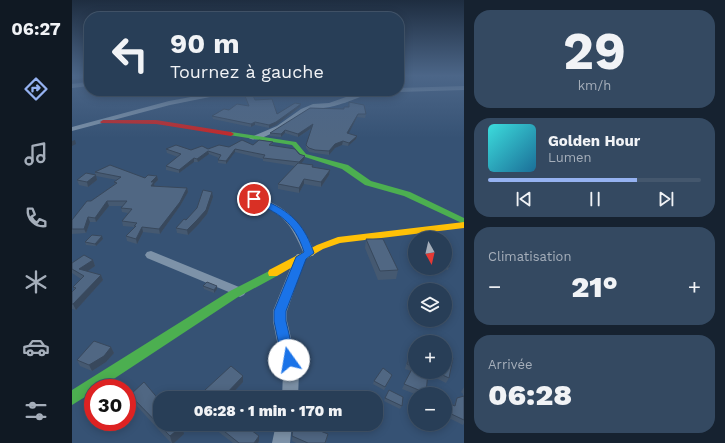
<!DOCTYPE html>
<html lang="fr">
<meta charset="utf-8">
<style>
body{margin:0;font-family:"Work Sans",sans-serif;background:#344961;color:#f1f3f6;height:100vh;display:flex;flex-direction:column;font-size:15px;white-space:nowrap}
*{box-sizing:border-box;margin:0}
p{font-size:13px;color:#a5aeba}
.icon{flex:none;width:22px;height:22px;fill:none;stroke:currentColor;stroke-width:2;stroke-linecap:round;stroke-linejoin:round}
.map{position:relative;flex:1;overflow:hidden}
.details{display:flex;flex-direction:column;gap:10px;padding:10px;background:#162230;width:261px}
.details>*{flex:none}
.hud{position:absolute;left:12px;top:12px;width:320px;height:84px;border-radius:16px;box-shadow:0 2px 10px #0003,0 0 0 1px #44576d;background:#283e57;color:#f1f3f6;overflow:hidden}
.needle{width:26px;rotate:172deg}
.controls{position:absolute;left:336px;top:231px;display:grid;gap:8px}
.controls a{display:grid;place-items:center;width:44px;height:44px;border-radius:50%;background:#283e57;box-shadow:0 2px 10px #0003,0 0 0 1px #44576d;font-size:20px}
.speed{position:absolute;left:12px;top:379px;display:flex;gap:8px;font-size:20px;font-weight:700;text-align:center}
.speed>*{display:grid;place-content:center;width:52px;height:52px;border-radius:50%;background:#283e57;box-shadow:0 2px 10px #0003,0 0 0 1px #44576d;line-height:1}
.speed .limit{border:6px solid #d22;background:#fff;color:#111}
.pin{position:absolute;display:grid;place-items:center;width:34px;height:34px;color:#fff;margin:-17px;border:2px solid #fff;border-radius:50%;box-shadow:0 1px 4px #0007}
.me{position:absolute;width:44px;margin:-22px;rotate:347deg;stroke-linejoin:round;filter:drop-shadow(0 0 3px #0008)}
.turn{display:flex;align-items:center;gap:14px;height:84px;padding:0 20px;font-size:18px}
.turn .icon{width:52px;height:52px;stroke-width:2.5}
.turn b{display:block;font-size:28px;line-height:34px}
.big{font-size:30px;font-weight:800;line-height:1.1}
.details .widget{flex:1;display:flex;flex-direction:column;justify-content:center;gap:6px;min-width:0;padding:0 14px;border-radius:16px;background:#344961}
.details .dial{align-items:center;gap:0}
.dial b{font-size:52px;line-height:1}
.song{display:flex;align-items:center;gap:12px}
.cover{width:48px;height:48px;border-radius:6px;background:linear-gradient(135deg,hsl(180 70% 55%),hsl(200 70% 35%))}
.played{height:4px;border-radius:2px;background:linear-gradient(90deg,#95b2f1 70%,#44576d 70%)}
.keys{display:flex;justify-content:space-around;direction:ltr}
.heat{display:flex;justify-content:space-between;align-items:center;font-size:22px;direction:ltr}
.trip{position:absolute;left:81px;top:391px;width:230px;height:40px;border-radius:16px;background:#283e57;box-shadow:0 2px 10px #0003,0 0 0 1px #44576d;font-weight:800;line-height:40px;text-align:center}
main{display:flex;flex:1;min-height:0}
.menu{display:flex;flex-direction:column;width:72px;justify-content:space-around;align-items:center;background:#101923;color:#a5aeba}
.menu .icon{width:28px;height:28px}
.menu .selected{color:#95b2f1}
.menu b{font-size:18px;color:#f1f3f6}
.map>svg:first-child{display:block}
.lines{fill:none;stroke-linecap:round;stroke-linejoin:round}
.street{fill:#7d92a8;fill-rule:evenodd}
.fast{fill:#4caf50;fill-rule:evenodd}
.slow{fill:#ffc107;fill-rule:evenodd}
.jam{fill:#c62828;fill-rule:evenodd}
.wall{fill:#455971}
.shaded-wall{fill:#38485c}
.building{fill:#506783;stroke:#38485c}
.route{fill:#1a73e8;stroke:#114b97}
</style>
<main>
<nav class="menu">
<b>06:27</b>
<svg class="icon selected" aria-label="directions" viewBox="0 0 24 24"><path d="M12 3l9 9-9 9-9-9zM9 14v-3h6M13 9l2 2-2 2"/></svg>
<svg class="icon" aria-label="music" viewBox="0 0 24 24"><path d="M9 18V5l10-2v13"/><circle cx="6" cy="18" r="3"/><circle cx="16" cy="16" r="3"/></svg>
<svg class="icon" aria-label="phone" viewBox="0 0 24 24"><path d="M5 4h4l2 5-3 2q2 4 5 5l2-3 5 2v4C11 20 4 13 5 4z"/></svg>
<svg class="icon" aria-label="climate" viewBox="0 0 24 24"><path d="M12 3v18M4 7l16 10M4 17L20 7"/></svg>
<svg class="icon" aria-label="car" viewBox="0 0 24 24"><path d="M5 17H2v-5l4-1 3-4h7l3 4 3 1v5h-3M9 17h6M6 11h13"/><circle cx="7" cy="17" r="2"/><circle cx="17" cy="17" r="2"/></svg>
<svg class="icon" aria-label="filters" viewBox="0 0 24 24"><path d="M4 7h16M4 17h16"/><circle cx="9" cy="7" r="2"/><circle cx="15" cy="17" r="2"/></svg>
</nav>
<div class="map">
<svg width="392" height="443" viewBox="0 0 392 443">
<rect width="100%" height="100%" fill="#365274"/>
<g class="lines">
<!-- street -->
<path class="street" d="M17,82V86L0,88V84Z
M392,86V90L327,92L325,91H327V88Z
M291,91H299C291,97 268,105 258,107C249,109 240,107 231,113C222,119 187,146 177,138L205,126L229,109L241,104L257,103Z
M146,92L148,93V95L98,105L0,131V127L97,101Z
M181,196C213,204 231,223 243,253L241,256H234L215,311V321L227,372L226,398H210L211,372L201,321V311L223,257L225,254H232C217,221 213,215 178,201L176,199Z
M79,251L172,289L174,292L172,295L168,297L164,295L75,258L73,255L75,252Z
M204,424H220L218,443H200Z"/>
<!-- fast -->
<path class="fast" d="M159,132L224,142L234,154L276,165L299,181L338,192L392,218V224L332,196L293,185L270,169L230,156L220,145L157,135V133Z
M201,269L205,270L206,273L205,276L166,297L28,388H21V392L0,405V390L158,291Z"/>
<!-- slow -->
<path class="slow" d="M392,222V228L268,243L251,249L205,276H197L196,273L197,270L245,245L266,237Z"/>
<!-- jam -->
<path class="jam" d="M31,120H84L159,132L162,134L159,136L84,124L29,123L28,122Z"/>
</g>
<!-- wall -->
<path class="wall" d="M148,91H156L154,94L150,93Z
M170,91H179L183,100L205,114L228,107L204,125L197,128L183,125L179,127L141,119L140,116L157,110L176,105Z
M277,102L294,114L293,118L285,117L276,134L285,136L284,139L276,146L270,145L263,148L257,155L243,153L237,152L234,148V145L240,128L226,137L213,133L209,137L198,136V133L276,107Z
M201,142L200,146L233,156L232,160L229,163L241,167L258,170L257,175L249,187L232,184L227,193L206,189V184L223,166L191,161V159L163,152L154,164L146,163V160L147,158L137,154L126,162H122L107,173L94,170V166L106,157L95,153L94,149L119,150L136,149L181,145Z
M23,172L73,178L85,176L86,180L82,184L83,186L115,188L116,192L108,206L88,234L71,232L65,244L55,241L54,236L63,228L62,227L51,226L50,221L56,213L50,212L49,208L51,206H37L24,222H18L14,233L0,234V220L19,201L43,184L42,182L45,180L24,176L25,180L16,187L7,185L5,180L23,175Z
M141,197L135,214L126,225L116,235L105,233L104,228Z
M31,239L24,246L14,245L13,242Z
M294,239L326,270L324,279L306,280L293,248Z
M373,256L377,267L376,270L369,268H373Z
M21,260L23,266L15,271L29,275L31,280L4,310L0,309V292L2,290L1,287L9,279L0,273V263Z
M131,286H145V289L142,293L132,289Z
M39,347L42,353L34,362L20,371L8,366L5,360Z
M337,356L343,372H373L377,378L374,383L356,374L353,394H343L330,389L339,371L333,369L335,361Z
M319,378L312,390L301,384L302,381Z
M171,382L156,398H137L134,396L133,390Z
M392,387V423L391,425L373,416V402L382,405L385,398L391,396V394L389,392Z
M58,395L112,434L102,443H99L62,403Z
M313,398L330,406L328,409L312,401Z
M139,424H171L187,436V441L186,443H161L139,426Z
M221,424L256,434L254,443H224L220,441Z"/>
<!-- shaded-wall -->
<path class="shaded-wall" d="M15,76H17V77L15,81L0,83V80Z
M229,104L228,107L204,125L197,128V125Z
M286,114L285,117L275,137V133Z
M183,122V125L179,127V124Z
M241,124V127L226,137V134Z
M213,130V133L209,137V134Z
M285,136L284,139L276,146L277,143Z
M3,140L4,144L0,146V141Z
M271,141L270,145L263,148L257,155V151L263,144Z
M163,149V152L154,164V161Z
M136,151L137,154L126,162L125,159Z
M233,156L232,160L227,166V162Z
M122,158V162L107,173V170Z
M258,170L257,175L249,187V182Z
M24,175L25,180L16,187L15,182Z
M85,176L86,180L82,184L83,187L79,186V182Z
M232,179V184L227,193V188Z
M115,188L116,192L108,206L88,234L87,229Z
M140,192L141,197L135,214L126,225L116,235L115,230Z
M35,201L37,206L24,222L23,218Z
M16,217L18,222L14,233L12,229Z
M70,227L71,232L65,244L64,239Z
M30,236L31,239L24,246L23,244Z
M21,260L23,266L10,275L7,269Z
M29,275L31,280L4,310L1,304Z
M145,286V289L142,293V290Z
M39,347L42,353L34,362L20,371L17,365Z
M171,376V382L156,398H150Z
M110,426L112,434L102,443H100L98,436Z
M187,436V441L186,443H182Z"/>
<!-- building -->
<path class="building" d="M0,76H15L14,78L0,80Z
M171,91H179L183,100L200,99L205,114L223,103L229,104L204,122L197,125L183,122L179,124L140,116L152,109L157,110L165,104L177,106Z
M277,102L292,105L294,114H286L275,133L285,136L277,143L271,141L263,144L257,151L243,150L237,148L234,145L241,124L226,134L213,130L209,134L198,133L238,108L272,109V107H277Z
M170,140L181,145L187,140L201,142L197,145L223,149L227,154L233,156L227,162L191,158L193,155L163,149L154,161L146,160L149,155L136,151L125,159L122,158L107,170L94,166L109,154L94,149L104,145L119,150L130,146L136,149L147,145L157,147Z
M226,163L241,165L240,167L258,170L249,182L232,179L227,188L206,184Z
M38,165L73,178L76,175L85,176L79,182H82L79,186L115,188L108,202L87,229L70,227L64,239L54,236L64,226H62L65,223L50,221L60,209L49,208L55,201H35L23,218L16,217L12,229H0V220L15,201H19L45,183L42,182L49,177L23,172Z
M14,173L24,175L15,182L5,180Z
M131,190L140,192L134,210L125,220L115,230L104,228L112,219L114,220L125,208Z
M20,235L30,236L23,244L13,242Z
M294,239H311L326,270L308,271Z
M12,255L21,260L7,269L29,275L1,304H0V292L4,288L1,287L12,276L0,269V263Z
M373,256L378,257L377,267L373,266Z
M135,282L145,286L142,290L131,286Z
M22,341L39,347L32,356L17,365L5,360Z
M342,346L343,347V372H356L354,393L332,384L341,367L335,364L337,356Z
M373,355L381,358L377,378L364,372H373Z
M159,366L171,376L150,398H144L133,390Z
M311,368L320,375L313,387L302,381Z
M72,382L88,401V424H108L110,426L98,436L58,395Z
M317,390L331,397L330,406L313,398Z
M392,396V420L373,411V402L383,406L385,398Z
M143,424H171L187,436L182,443H167Z
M221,424H230L256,434L253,443H236L220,436Z"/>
<!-- sky -->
<linearGradient id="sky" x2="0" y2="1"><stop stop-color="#1e2d40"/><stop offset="0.55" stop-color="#4c6688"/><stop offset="1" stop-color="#4c6688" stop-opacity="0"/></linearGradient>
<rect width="392" height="138" fill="url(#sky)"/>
<!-- route -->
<path class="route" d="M179,197C185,196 191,200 196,202C221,213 233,227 242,253L234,259L214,311V321L223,360L221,364L217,366L212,364L210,360L202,321V311L224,257L232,252C222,221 207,213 179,201Z"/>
</svg>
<div class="controls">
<a><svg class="needle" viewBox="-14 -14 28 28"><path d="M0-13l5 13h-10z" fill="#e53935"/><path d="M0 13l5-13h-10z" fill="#a5aeba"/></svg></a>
<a><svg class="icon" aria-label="layers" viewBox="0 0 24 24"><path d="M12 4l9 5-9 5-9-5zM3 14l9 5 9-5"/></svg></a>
<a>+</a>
<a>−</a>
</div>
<div class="speed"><div class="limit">30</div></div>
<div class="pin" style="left:182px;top:199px;background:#d93025"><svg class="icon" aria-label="arrive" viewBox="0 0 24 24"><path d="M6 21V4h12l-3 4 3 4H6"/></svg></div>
<svg class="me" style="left:217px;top:360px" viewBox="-20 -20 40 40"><circle r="19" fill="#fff"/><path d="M0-13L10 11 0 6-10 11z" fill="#1a73e8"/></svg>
<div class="trip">06:28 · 1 min · 170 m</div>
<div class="hud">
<div class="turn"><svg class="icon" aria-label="left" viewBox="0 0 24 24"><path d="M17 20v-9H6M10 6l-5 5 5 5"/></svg><div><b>90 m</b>Tournez à gauche</div></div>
</div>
</div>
<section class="details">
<div class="widget dial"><b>29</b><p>km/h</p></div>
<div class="widget">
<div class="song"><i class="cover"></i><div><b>Golden Hour</b><p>Lumen</p></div></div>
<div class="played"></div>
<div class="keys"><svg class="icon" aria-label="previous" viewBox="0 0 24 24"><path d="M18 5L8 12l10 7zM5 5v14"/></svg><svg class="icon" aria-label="pause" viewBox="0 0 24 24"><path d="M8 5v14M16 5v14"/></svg><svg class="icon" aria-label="next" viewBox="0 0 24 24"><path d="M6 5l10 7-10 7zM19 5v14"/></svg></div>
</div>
<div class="widget"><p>Climatisation</p>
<div class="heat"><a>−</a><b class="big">21°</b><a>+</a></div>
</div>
<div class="widget"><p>Arrivée</p><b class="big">06:28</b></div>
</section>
</main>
